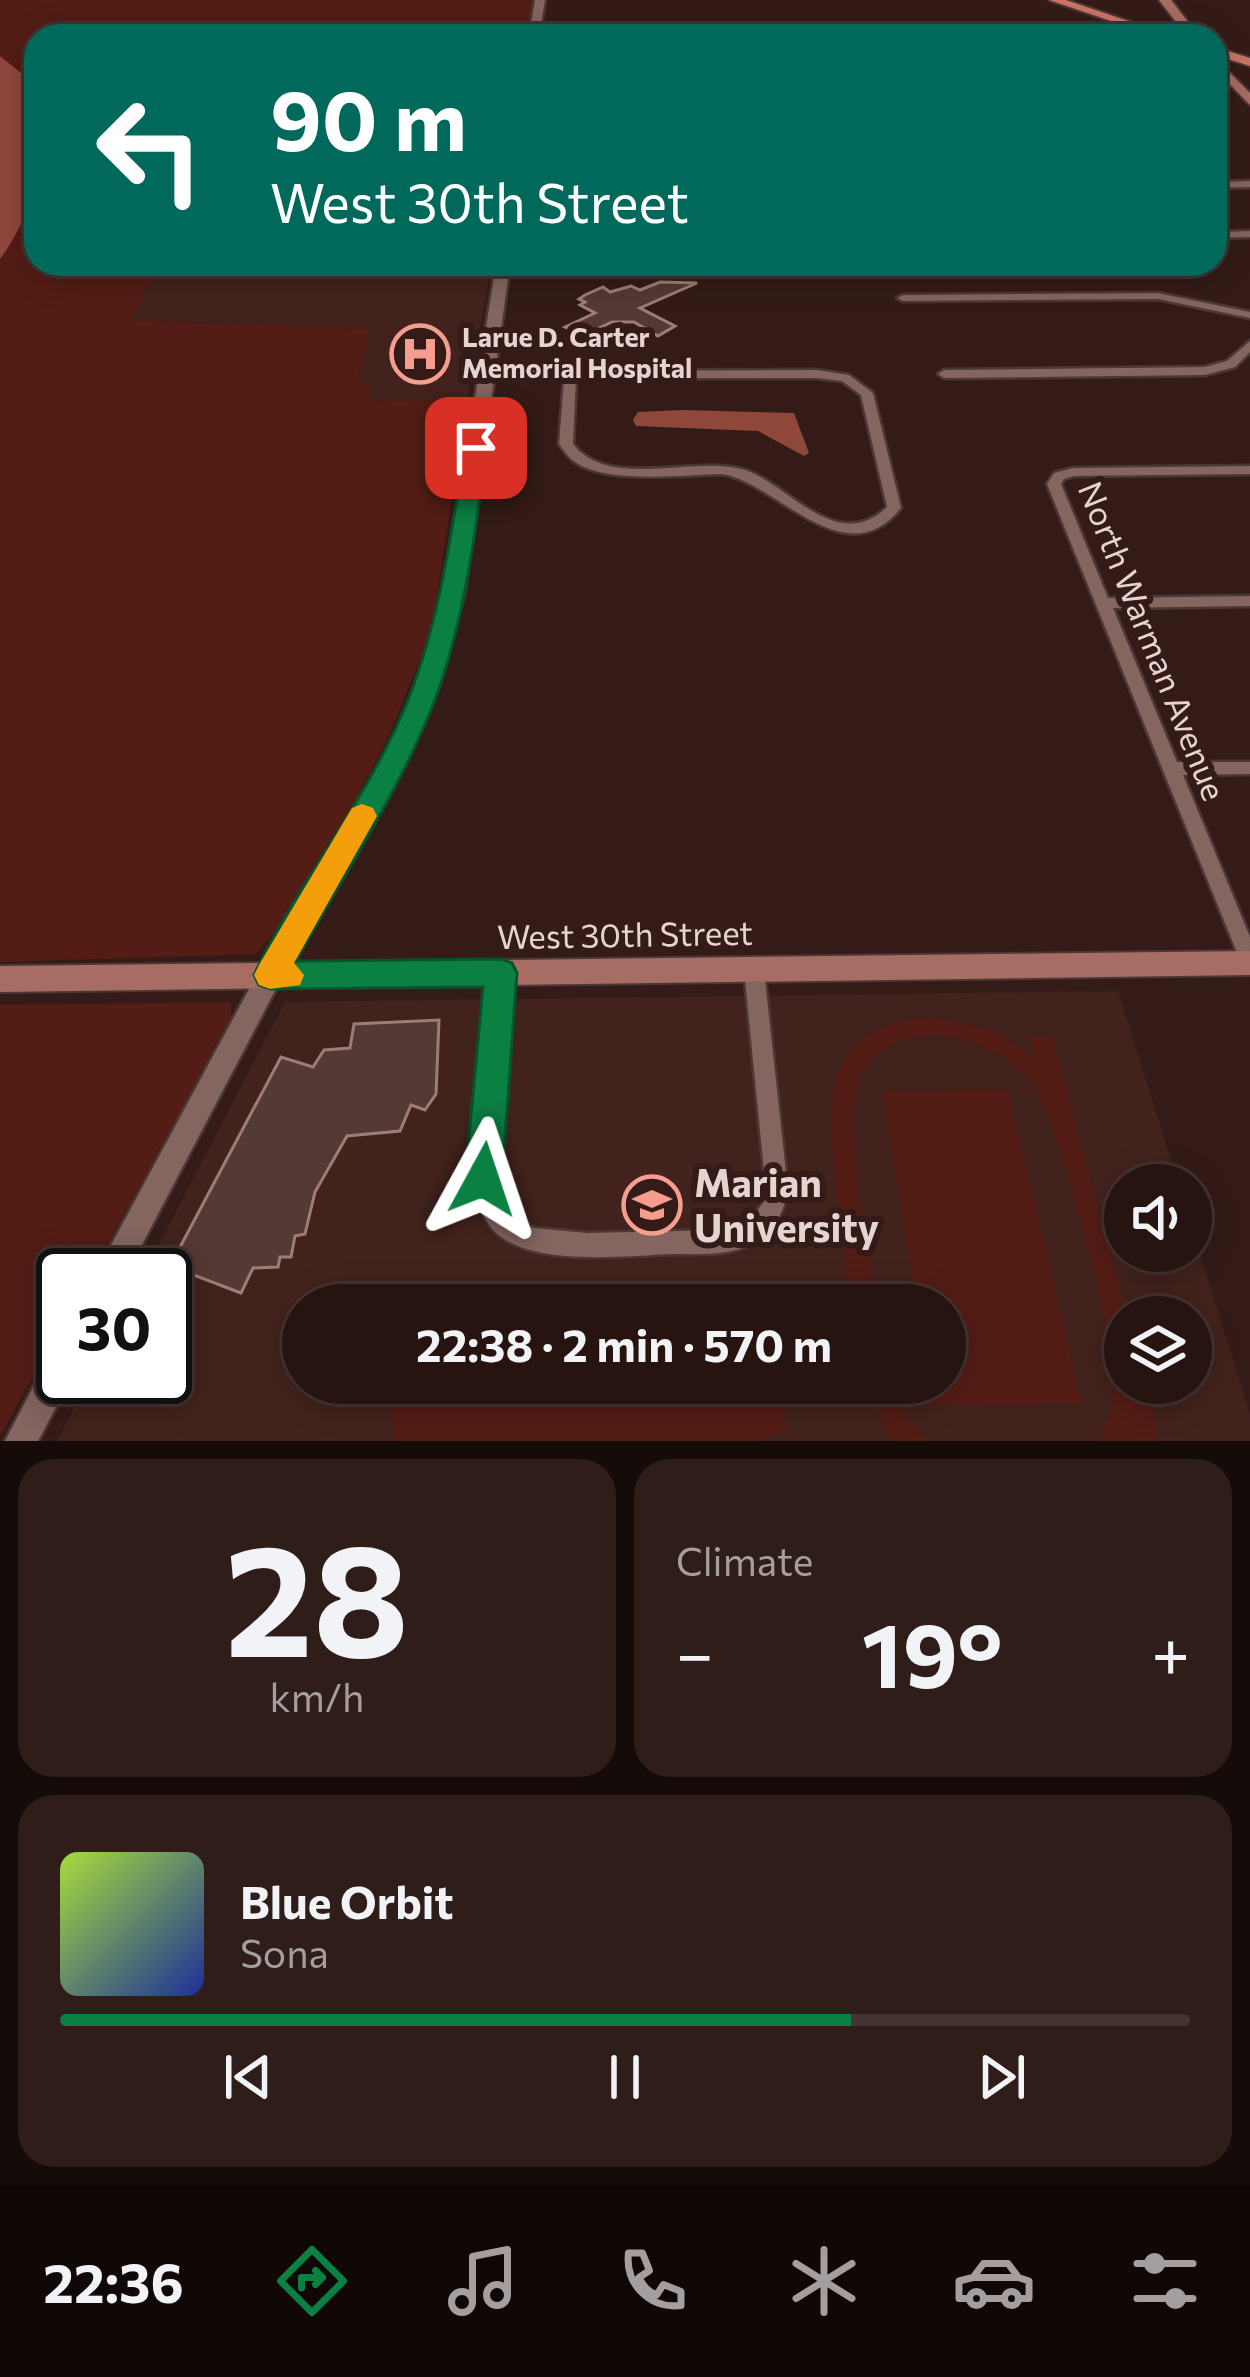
<!DOCTYPE html>
<meta charset="utf-8">
<style>
body{margin:0;font-family:Commissioner,sans-serif;background:#2f1d1a;color:#f1f3f6;height:100vh;display:flex;flex-direction:column;font-size:45px;white-space:nowrap}
*{box-sizing:border-box;margin:0}
p{font-size:39px;color:#a49e9f}
.icon{flex:none;width:66px;height:66px;fill:none;stroke:currentColor;stroke-width:2;stroke-linecap:round;stroke-linejoin:round}
.map{position:relative;height:1441px;overflow:hidden}
.side{display:flex;flex-direction:column;gap:18px;padding:18px;background:#150b09;flex:1}
.side>*{flex:none}
.guide{position:absolute;left:24px;top:24px;width:1203px;height:252px;border-radius:36px;box-shadow:0 6px 30px #0003,0 0 0 3px #433331;background:#00695c;color:#fff;overflow:hidden}
.fabs{position:absolute;left:1104px;top:1164px;display:grid;gap:24px}
.fabs a{display:grid;place-items:center;width:108px;height:108px;border-radius:50%;background:#271411;box-shadow:0 6px 30px #0003,0 0 0 3px #433331;font-size:60px}
.speed{position:absolute;left:36px;top:1248px;display:flex;gap:24px;font-size:60px;font-weight:700;text-align:center}
.speed>*{display:grid;place-content:center;width:156px;height:156px;border-radius:50%;background:#271411;box-shadow:0 6px 30px #0003,0 0 0 3px #433331;line-height:1}
.speed .limit{border:6px solid #111;border-radius:18px;background:#fff;color:#111}
.pin{position:absolute;display:grid;place-items:center;width:102px;height:102px;color:#fff;margin:-51px;border-radius:24px;box-shadow:0 6px 18px #0006}
.me{position:absolute;width:132px;margin:-66px;rotate:5deg;stroke-linejoin:round;filter:drop-shadow(0 0 9px #0008)}
.turn{display:flex;align-items:center;gap:42px;height:252px;padding:0 48px;font-size:54px}
.turn .icon{width:156px;height:156px;stroke-width:2.5}
.turn b{display:block;font-size:84px;line-height:102px}
.big{font-size:90px;font-weight:700;line-height:1.1}
.side .card{flex:1;display:flex;flex-direction:column;justify-content:center;gap:18px;min-width:0;padding:0 42px;border-radius:36px;background:#2f1d1a}
.side .dial{align-items:center;gap:0}
.dial b{font-size:156px;line-height:1}
.song{display:flex;align-items:center;gap:36px}
.cover{width:144px;height:144px;border-radius:18px;background:linear-gradient(135deg,hsl(80 70% 55%),hsl(230 70% 35%))}
.played{height:12px;border-radius:6px;background:linear-gradient(90deg,#0b8043 70%,#433331 70%)}
.keys{display:flex;justify-content:space-around;direction:ltr}
.heat{display:flex;justify-content:space-between;align-items:center;font-size:66px;direction:ltr}
.side .tiles{flex:1;display:grid;gap:18px;grid-template-columns:1fr 1fr}
.card:last-child{grid-column:span 2}
.trip{position:absolute;left:282px;top:1284px;width:684px;height:120px;border-radius:60px;background:#271411;box-shadow:0 6px 30px #0003,0 0 0 3px #433331;font-weight:700;line-height:120px;text-align:center}
.tabs{display:flex;height:192px;justify-content:space-around;align-items:center;background:#100807;color:#a49e9f}
.tabs .icon{width:84px;height:84px}
.tabs .selected{color:#0b8043}
.tabs b{font-size:54px;color:#f1f3f6}
.map>svg:first-child{display:block}
.built{fill:#42221c;fill-rule:evenodd}
.green{fill:#531c15}
.water{fill:#8f473c}
.building{fill:#553934;stroke:#9d7d77;stroke-width:3}
.lines{fill:none;stroke-linecap:round;stroke-linejoin:round}
.minor-casing{stroke:#4b3734;stroke-width:5}
.tertiary-casing{stroke:#4b3734;stroke-width:5}
.secondary-casing{stroke:#4b3734;stroke-width:4}
.primary-casing{stroke:#4b3734;stroke-width:4}
.minor{fill:#846560;fill-rule:evenodd}
.tertiary{fill:#846560;fill-rule:evenodd}
.secondary{fill:#a76c63;fill-rule:evenodd}
.primary{fill:#ca7366;fill-rule:evenodd}
.route{fill:#0b8043;stroke:#07532c;stroke-width:3}
.slow{fill:#f59e0b}
.labels{text-anchor:middle;stroke-width:12;stroke-linejoin:round;paint-order:stroke}
.far-poi-label{font-size:27px;font-weight:bold;fill:#e6d4d1;stroke:#341b17;text-anchor:start}
.street-label{font-size:33px;fill:#e6d4d1;stroke:#341b17}
.near-poi-label{font-size:39px;font-weight:bold;fill:#e6d4d1;stroke:#341b17;text-anchor:start}
</style>
<div class="map">
<svg width="1250" height="1441" viewBox="0 0 1250 1441">
<rect width="100%" height="100%" fill="#341b17"/>
<!-- built -->
<path class="built" d="M157,264H492L467,401L369,400L358,379L369,329L131,320Z
M1118,991L1179,1185H1125V1251H1191V1225L1250,1414V1441H57L90,1377H165V1275H143L285,1002ZM303,1305H945V1383H303ZM1125,1317H1191V1383H1125Z"/>
<!-- green -->
<path class="green" d="M0,0H535L530,36H36V85L0,56Z
M36,178V264H157L132,320L370,329L358,379L371,388L369,400L467,401L431,633L387,740L302,900L256,954L0,962V259L31,201Z
M230,1002L232,1018L91,1275H63V1325L0,1436V1005Z
M932,1017L993,1030L1035,1059L1030,1036H1052L1127,1317L1125,1383H1145L1160,1441H1098C1111,1420 1116,1395 1114,1371C1109,1322 1058,1115 1031,1082C1007,1054 971,1036 935,1036C834,1037 851,1129 860,1196C865,1232 870,1269 875,1305H850C845,1265 840,1225 836,1186C825,1098 823,1026 932,1017Z
M1008,1090L1082,1404L933,1405L929,1383H945V1305H917L882,1091Z
M391,1383H471L483,1387L778,1383L787,1429L760,1441H395Z
M863,1383H890L906,1416L928,1441H893Z"/>
<!-- water -->
<path class="water" d="M0,56L36,85C36,149 41,206 0,259Z
M683,410L794,413L809,453L804,456L758,431L636,426L633,420L638,412Z"/>
<!-- building -->
<path class="building" d="M660,282L697,283L640,308L675,326L658,336L634,322H612L582,336L565,327L595,313L580,305L585,302L579,299L585,295L603,287L610,292L631,286L640,290Z
M439,1020L436,1094L425,1110L411,1105L400,1131L347,1136L315,1192L305,1234L295,1236L291,1257H280L278,1267L253,1268L241,1293L170,1266L281,1057L313,1067L324,1050L350,1048L354,1024Z"/>
<g class="lines">
<defs>
<path id="minor" d="M372,26L416,34L420,36L372,30L332,36Z
M1250,181V187L1215,188V182Z
M1250,231V237L1215,238V232Z
M796,264H806V265L801,268Z
M1158,293L1250,312V318L1158,299L903,301L897,298L903,295Z
M1250,341V352L1235,367L1205,375L944,378L938,374L944,370L1205,367L1227,361Z
M817,370L849,375L873,393L901,508C845,578 778,483 722,474C684,475 601,485 571,459C570,459 560,445 559,444L564,379H487L481,375L487,371ZM576,378H817L842,381L861,395L887,507C837,555 790,485 745,470C694,454 610,491 573,444Z
M1250,466V474L1074,476L1064,479L1061,484L1108,598L1250,596V606L1113,608L1177,762H1250V774L1183,775L1250,937V968L1243,966L1240,960L1047,484L1054,473L1073,468Z
M754,961L761,964L764,970L788,1191C784,1209 777,1227 762,1238C752,1245 739,1250 727,1252C710,1255 690,1254 672,1254C625,1256 538,1266 500,1236C483,1223 476,1199 472,1179L491,973L494,967L501,964L508,967L511,973L494,1179C499,1204 510,1220 535,1228L587,1233L725,1230L739,1226L752,1217L763,1203L766,1191L744,970L747,964Z"/>
<path id="tertiary" d="M535,0H545L539,36H529Z
M496,264H510L464,596L431,701L392,784L279,983L126,1275H95L261,967L371,781L411,701L444,596Z
M63,1346V1377H72L38,1441H5L52,1351Z"/>
<path id="secondary" d="M1159,0H1171L1199,36H1187Z
M1215,58L1250,93V105L1215,69Z
M1250,951V975L0,992V966Z"/>
<path id="primary" d="M1049,0H1066L1173,36H1155Z
M1215,47L1250,58V66L1215,55Z"/>
</defs>
<!-- minor casing -->
<use href="#minor" class="minor-casing"/>
<!-- tertiary casing -->
<use href="#tertiary" class="tertiary-casing"/>
<!-- secondary casing -->
<use href="#secondary" class="secondary-casing"/>
<!-- primary casing -->
<use href="#primary" class="primary-casing"/>
<!-- minor -->
<use href="#minor" class="minor"/>
<!-- tertiary -->
<use href="#tertiary" class="tertiary"/>
<!-- secondary -->
<use href="#secondary" class="secondary"/>
<!-- primary -->
<use href="#primary" class="primary"/>
</g>
<!-- route -->
<path class="route" d="M476,441L487,448C475,533 465,619 435,700C400,791 343,876 296,961L501,959L512,963L517,973L502,1179L496,1192L483,1197L470,1192L465,1179L483,987L270,989L259,985L254,975C299,881 369,798 408,700C440,619 451,534 465,448Z"/>
<!-- slow -->
<path class="slow" d="M362,804L373,808L377,816L294,963L304,975L300,985L270,989L259,985L254,975L259,965L352,808Z"/>
<!-- icons -->
<defs>
<symbol id="hospital-ring" viewBox="-11 -11 22 22"><circle r="9.5" fill="#341b17" stroke="#f59d8e" stroke-width="1.5"/><path d="M-5-5h3v3.5h4V-5h3V5h-3V1.5h-4V5h-3Z" fill="#f59d8e"/></symbol>
<symbol id="university-ring" viewBox="-11 -11 22 22"><circle r="9.5" fill="#341b17" stroke="#f59d8e" stroke-width="1.5"/><path d="M0-5L7-2L0 1L-7-2ZM-4 1L0 2.5L4 1V4Q0 6-4 4Z" fill="#f59d8e"/></symbol>
</defs>
<g fill-rule="evenodd">
<use href="#hospital-ring" x="387" y="321" width="66" height="66"/>
<use href="#university-ring" x="619" y="1172" width="66" height="66"/>
</g>
<g class="labels">
<!-- far-poi labels -->
<g class="far-poi-label">
<text x="462" y="347">Larue D. Carter<tspan x="462" dy="31">Memorial Hospital</tspan></text>
</g>
<!-- street labels -->
<g class="street-label">
<text transform="translate(1152 641) rotate(68)" y="12">North Warman Avenue</text>
<text transform="translate(625 935) rotate(-1)" y="12">West 30th Street</text>
</g>
<!-- near-poi labels -->
<g class="near-poi-label">
<text x="694" y="1197">Marian<tspan x="694" dy="45">University</tspan></text>
</g>
</g>
</svg>
<div class="fabs">
<a><svg class="icon" aria-label="sound" viewBox="0 0 24 24"><path d="M4 9h4l5-4v14l-5-4H4zM17 9q2 3 0 6"/></svg></a>
<a><svg class="icon" aria-label="layers" viewBox="0 0 24 24"><path d="M12 4l9 5-9 5-9-5zM3 14l9 5 9-5"/></svg></a>
</div>
<div class="speed"><div class="limit">30</div></div>
<div class="pin" style="left:476px;top:448px;background:#d93025"><svg class="icon" aria-label="arrive" viewBox="0 0 24 24"><path d="M6 21V4h12l-3 4 3 4H6"/></svg></div>
<svg class="me" style="left:483px;top:1179px" viewBox="-20 -20 40 40"><path d="M0-17L14 15 0 8-14 15z" fill="#0b8043" stroke="#fff" stroke-width="4"/></svg>
<div class="trip">22:38 · 2 min · 570 m</div>
<div class="guide">
<div class="turn"><svg class="icon" aria-label="left" viewBox="0 0 24 24"><path d="M17 20v-9H6M10 6l-5 5 5 5"/></svg><div><b>90 m</b>West 30th Street</div></div>
</div>
</div>
<section class="side">
<div class="tiles">
<div class="card dial"><b>28</b><p>km/h</p></div>
<div class="card"><p>Climate</p>
<div class="heat"><a>−</a><b class="big">19°</b><a>+</a></div>
</div>
<div class="card">
<div class="song"><i class="cover"></i><div><b>Blue Orbit</b><p>Sona</p></div></div>
<div class="played"></div>
<div class="keys"><svg class="icon" aria-label="previous" viewBox="0 0 24 24"><path d="M18 5L8 12l10 7zM5 5v14"/></svg><svg class="icon" aria-label="pause" viewBox="0 0 24 24"><path d="M8 5v14M16 5v14"/></svg><svg class="icon" aria-label="next" viewBox="0 0 24 24"><path d="M6 5l10 7-10 7zM19 5v14"/></svg></div>
</div>
</div>
</section>
<nav class="tabs">
<b>22:36</b>
<svg class="icon selected" aria-label="directions" viewBox="0 0 24 24"><path d="M12 3l9 9-9 9-9-9zM9 14v-3h6M13 9l2 2-2 2"/></svg>
<svg class="icon" aria-label="music" viewBox="0 0 24 24"><path d="M9 18V5l10-2v13"/><circle cx="6" cy="18" r="3"/><circle cx="16" cy="16" r="3"/></svg>
<svg class="icon" aria-label="phone" viewBox="0 0 24 24"><path d="M5 4h4l2 5-3 2q2 4 5 5l2-3 5 2v4C11 20 4 13 5 4z"/></svg>
<svg class="icon" aria-label="climate" viewBox="0 0 24 24"><path d="M12 3v18M4 7l16 10M4 17L20 7"/></svg>
<svg class="icon" aria-label="car" viewBox="0 0 24 24"><path d="M5 17H2v-5l4-1 3-4h7l3 4 3 1v5h-3M9 17h6M6 11h13"/><circle cx="7" cy="17" r="2"/><circle cx="17" cy="17" r="2"/></svg>
<svg class="icon" aria-label="filters" viewBox="0 0 24 24"><path d="M4 7h16M4 17h16"/><circle cx="9" cy="7" r="2"/><circle cx="15" cy="17" r="2"/></svg>
</nav>
